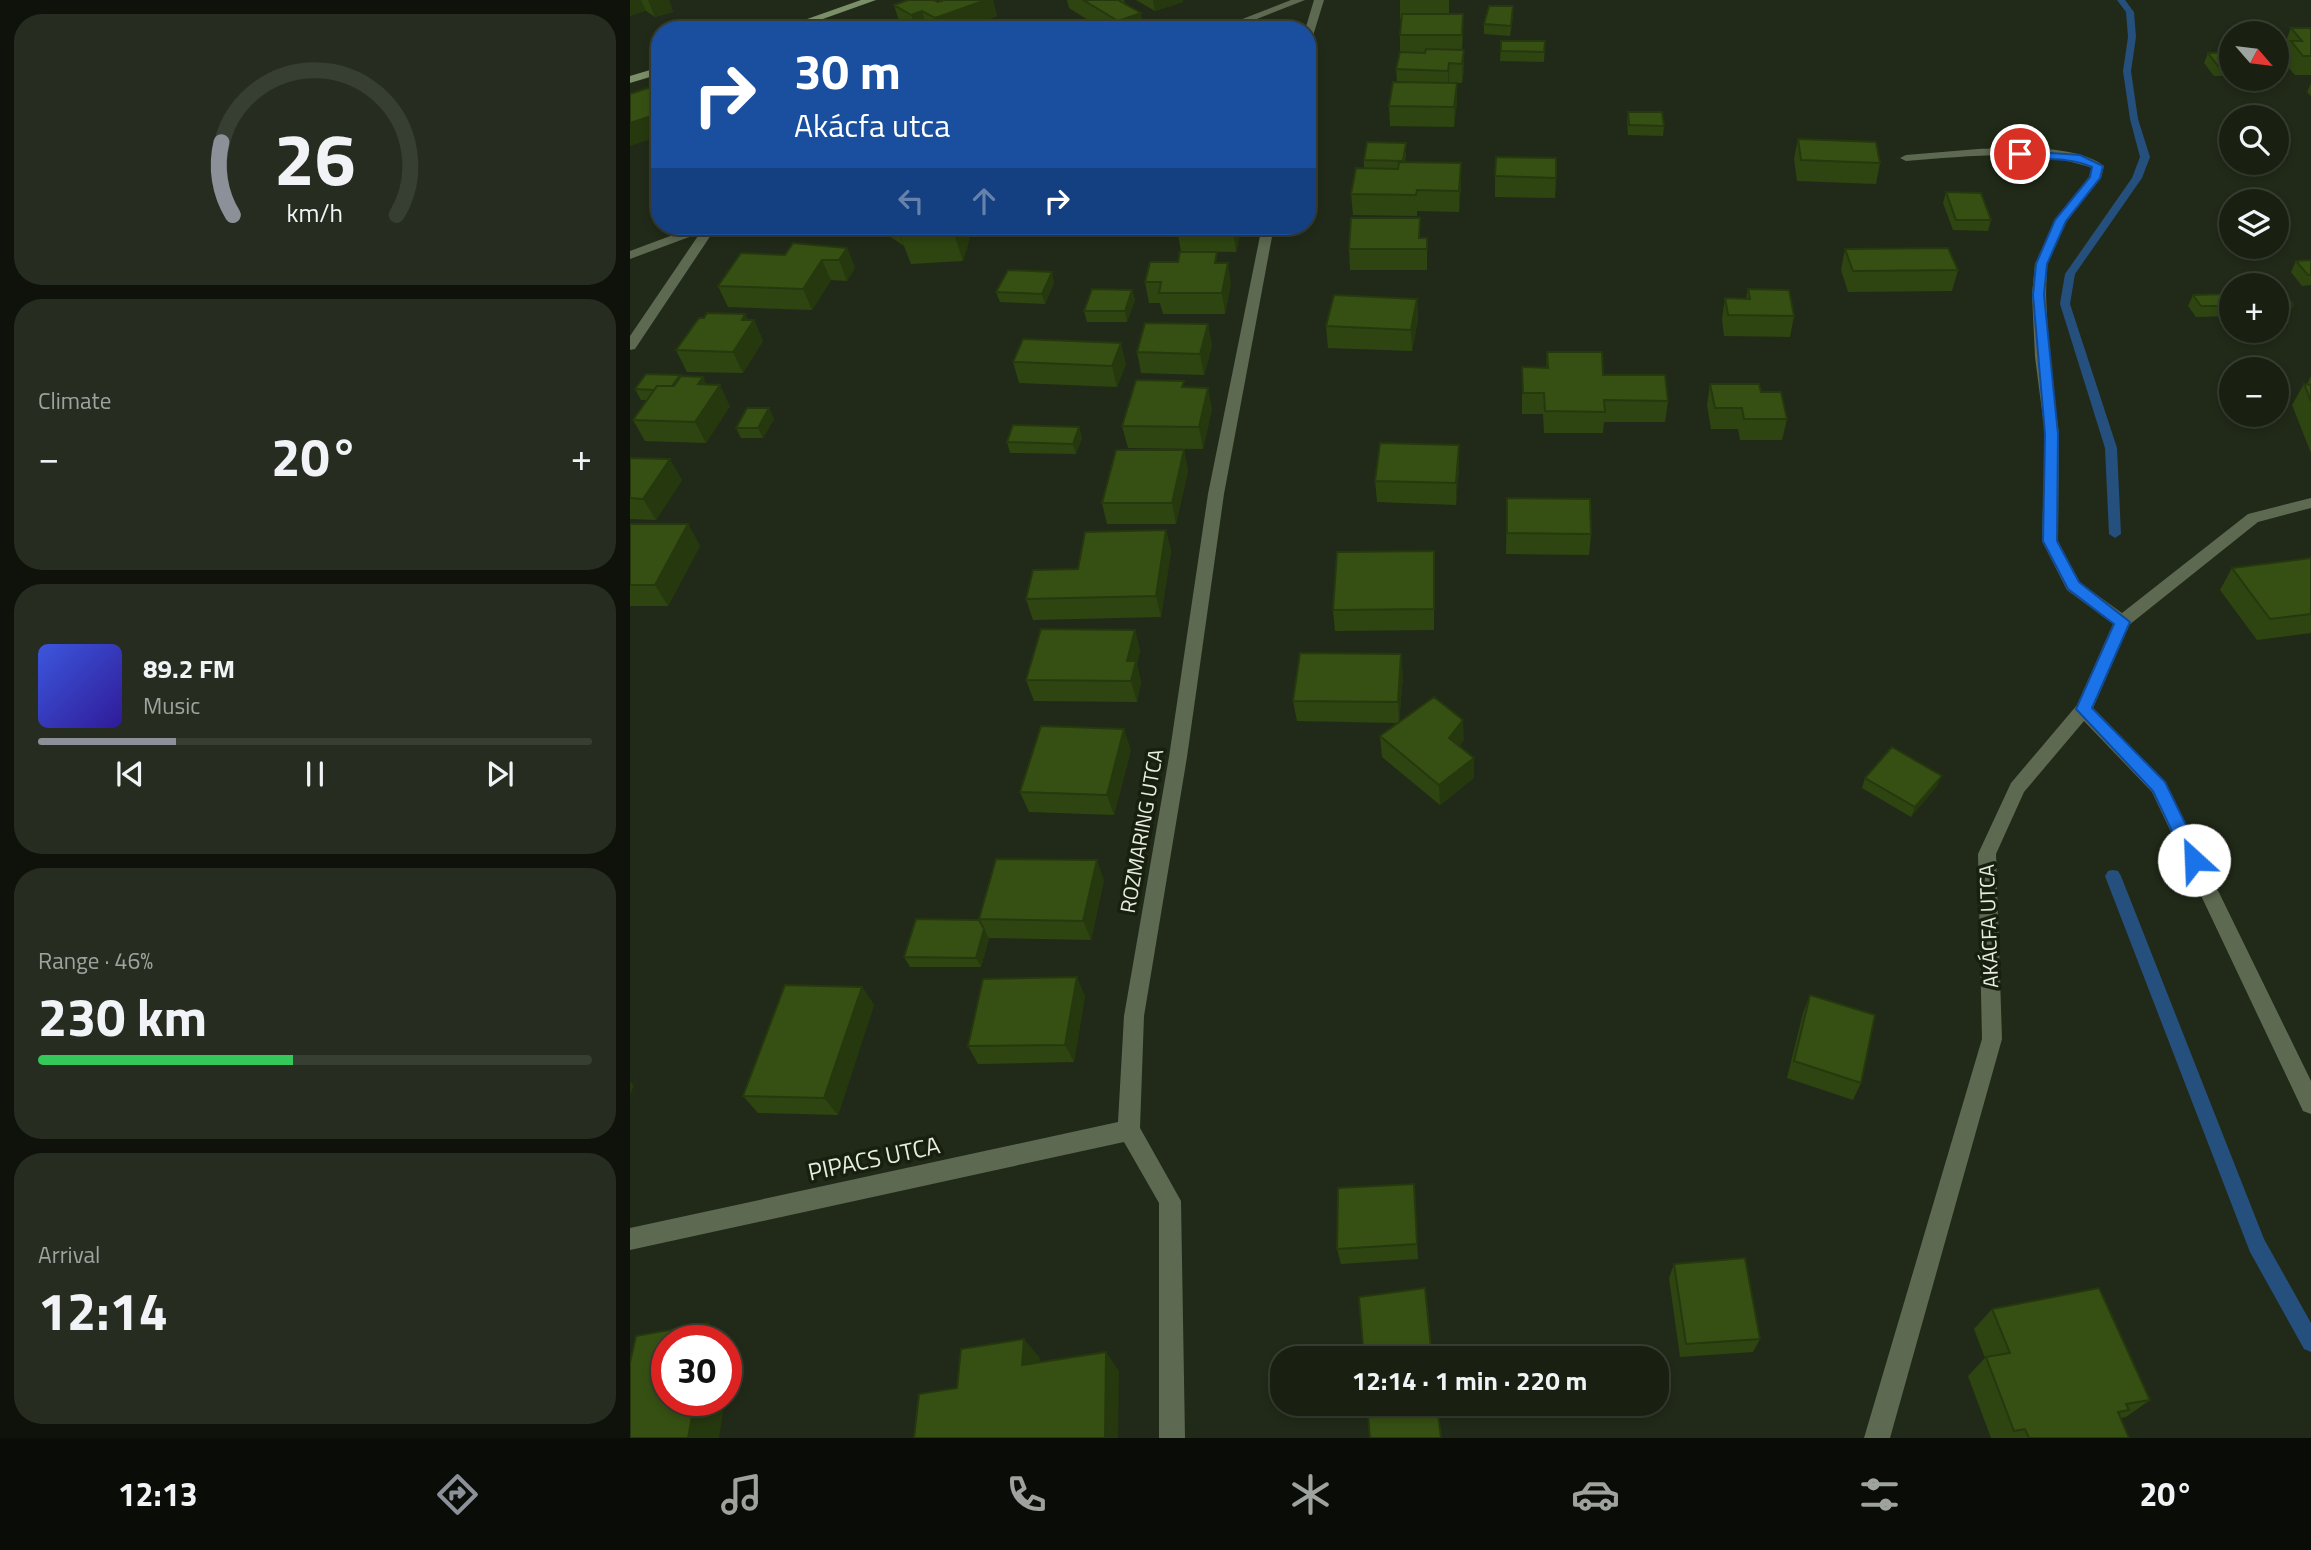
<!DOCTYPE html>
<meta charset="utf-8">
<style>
body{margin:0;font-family:"Titillium Web",sans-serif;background:#262d20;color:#f1f3f6;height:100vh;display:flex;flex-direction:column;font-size:26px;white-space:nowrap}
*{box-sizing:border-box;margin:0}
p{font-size:23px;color:#9fa39f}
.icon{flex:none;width:38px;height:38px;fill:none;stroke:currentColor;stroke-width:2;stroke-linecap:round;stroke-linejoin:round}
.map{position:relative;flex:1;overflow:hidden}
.details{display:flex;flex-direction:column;gap:14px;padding:14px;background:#0e120a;width:630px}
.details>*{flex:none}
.top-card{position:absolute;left:21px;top:21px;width:665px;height:214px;border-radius:28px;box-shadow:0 4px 10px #0003,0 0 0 2px #373e32;background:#1a4fa0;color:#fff;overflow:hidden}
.needle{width:46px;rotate:118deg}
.fabs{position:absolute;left:1589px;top:21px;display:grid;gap:14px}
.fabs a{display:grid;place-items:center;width:70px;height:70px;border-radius:50%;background:#192012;box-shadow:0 4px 10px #0003,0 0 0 2px #373e32;font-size:35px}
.speed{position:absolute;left:21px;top:1325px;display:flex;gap:14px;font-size:35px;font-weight:700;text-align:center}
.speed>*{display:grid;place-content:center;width:91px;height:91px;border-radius:50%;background:#192012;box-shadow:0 4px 10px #0003,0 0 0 2px #373e32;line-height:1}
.speed .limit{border:10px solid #d22;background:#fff;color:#111}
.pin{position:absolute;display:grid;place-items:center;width:60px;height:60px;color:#fff;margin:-30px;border:4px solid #fff;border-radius:50%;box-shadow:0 2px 7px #0007}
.me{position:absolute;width:77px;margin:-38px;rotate:335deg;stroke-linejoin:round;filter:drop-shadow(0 0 5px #0008)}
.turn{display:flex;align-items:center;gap:24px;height:147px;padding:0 28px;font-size:32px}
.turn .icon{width:91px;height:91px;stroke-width:2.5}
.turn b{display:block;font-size:49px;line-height:60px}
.lanes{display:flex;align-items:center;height:66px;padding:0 28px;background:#0003;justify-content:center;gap:35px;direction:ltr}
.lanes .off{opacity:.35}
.big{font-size:52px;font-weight:700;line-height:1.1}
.details .card{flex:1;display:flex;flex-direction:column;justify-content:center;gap:10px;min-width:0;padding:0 24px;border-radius:28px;background:#262d20}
.details .dial{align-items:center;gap:0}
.dial svg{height:182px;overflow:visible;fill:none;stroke:#373e32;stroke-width:7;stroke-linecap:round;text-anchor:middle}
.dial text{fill:#f1f3f6;stroke:none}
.song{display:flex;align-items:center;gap:21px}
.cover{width:84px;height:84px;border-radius:10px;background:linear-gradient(135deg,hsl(230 70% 55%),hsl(250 70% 35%))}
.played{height:7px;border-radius:4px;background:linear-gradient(90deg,#8c9099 25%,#373e32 25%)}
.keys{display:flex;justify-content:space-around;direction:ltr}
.heat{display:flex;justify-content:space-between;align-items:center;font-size:38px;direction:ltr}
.charge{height:10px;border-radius:5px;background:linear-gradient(90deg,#34c759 46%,#373e32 0)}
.trip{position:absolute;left:640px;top:1346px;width:399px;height:70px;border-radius:28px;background:#192012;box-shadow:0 4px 10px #0003,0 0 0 2px #373e32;font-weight:700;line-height:70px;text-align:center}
.dock{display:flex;height:112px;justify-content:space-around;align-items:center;background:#0a0d07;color:#9fa39f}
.dock .icon{width:49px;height:49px}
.dock .selected{color:#8c9099}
.dock b{font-size:32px;color:#f1f3f6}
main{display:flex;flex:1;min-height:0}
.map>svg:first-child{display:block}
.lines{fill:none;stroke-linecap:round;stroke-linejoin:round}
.stream{fill:#254f7d;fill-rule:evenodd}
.minor{fill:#5d6951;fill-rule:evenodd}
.secondary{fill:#7b8f68;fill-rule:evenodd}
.wall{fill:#2e4511}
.shaded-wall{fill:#26380e}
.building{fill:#365014;stroke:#26380e;stroke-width:2}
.route{fill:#1a73e8;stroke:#114b97;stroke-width:2}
.labels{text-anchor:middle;stroke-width:7;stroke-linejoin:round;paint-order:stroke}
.street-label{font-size:21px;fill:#e7ede1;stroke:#17200e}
.near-street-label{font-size:24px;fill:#e7ede1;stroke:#17200e}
</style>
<main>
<section class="details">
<div class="card dial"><svg viewBox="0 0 100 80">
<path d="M14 69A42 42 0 1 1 86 69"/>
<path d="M14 69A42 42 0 0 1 9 37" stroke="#8c9099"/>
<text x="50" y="56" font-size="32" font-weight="700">26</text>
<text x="50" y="72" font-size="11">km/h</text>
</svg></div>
<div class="card"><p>Climate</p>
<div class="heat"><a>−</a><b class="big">20°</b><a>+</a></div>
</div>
<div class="card">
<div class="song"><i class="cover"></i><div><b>89.2 FM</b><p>Music</p></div></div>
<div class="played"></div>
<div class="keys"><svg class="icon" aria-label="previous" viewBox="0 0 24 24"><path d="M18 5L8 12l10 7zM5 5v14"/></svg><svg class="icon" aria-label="pause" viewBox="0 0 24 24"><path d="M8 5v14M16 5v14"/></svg><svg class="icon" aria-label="next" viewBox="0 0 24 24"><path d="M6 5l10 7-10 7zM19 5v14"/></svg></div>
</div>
<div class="card"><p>Range · 46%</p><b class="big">230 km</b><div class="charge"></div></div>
<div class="card"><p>Arrival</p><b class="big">12:14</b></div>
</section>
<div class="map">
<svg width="1681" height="1438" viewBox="0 0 1681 1438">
<rect width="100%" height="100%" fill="#212a18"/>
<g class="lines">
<!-- stream -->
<path class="stream" d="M1487,0H1495L1504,12L1506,37L1501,71L1508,119L1520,157L1512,178L1445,274L1440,304L1487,448L1491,534L1485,538L1479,534L1475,448L1430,304L1435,274L1502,178L1510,157L1500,119L1493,71L1498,37L1496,12Z
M1483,870L1488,871L1491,876L1634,1239L1681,1323V1352L1674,1349L1620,1252L1475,876L1478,871Z"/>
<!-- minor -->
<path class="minor" d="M661,0H675L599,30H584Z
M684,0H694L682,39L677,42V30H675Z
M1348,149C1382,148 1446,144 1474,166L1471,178L1437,221L1417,264L1416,295L1419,357L1429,434L1428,541L1449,582L1492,613L1618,514L1681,498V508L1628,522L1499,625L1463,708L1535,782L1681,1081V1114L1673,1111L1522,792L1454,721L1394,792L1366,854L1372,1039L1260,1438H1234L1352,1039L1348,854L1381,783L1447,705L1483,624L1437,590L1412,541L1415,434L1405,357L1402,295L1405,264L1425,220L1459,177L1462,168C1402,147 1338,157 1276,161L1270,158L1276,155Z
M67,226H87L5,349L0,350V336L70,233L0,259V251Z
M632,226H644L594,494L557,757L514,1016L510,1128L551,1201L555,1438H529V1203L494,1142L0,1250V1228L488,1122L494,1016L539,757L578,494Z"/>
<!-- secondary -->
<path class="secondary" d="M231,0H246L162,30H146Z
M30,67V74L0,83V76Z"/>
</g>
<!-- wall -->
<path class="wall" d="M0,0H39L43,12L25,17Z
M309,0H363L367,16L332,30H280L270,24L264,5L308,2H309Z
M437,0H494L495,4L514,30H474L439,8Z
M506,0H553V2L525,11Z
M770,0H819V14L833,33L832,50H834V70L832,83H819H827V103L824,127L760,126L759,106L767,82L766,69L770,52V35L771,19H770Z
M883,16L880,36L854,34V24Z
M1661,28H1681V75H1665L1652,61L1656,52L1653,48Z
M871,41H915L914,62L870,61Z
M1601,52V76H1584L1574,63L1578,53Z
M1681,83V96L1677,92Z
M998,112L1034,126L1033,136L998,135L997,122Z
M1168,139L1250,163L1246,184L1167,181L1164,159Z
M776,153L775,162L831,184L829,212L787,211V216L723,215L721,194L734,168V160Z
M865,176L926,178L925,198L865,197Z
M1316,192L1361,220L1358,231L1323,230L1313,203Z
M790,218V238H797V270H720L719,249Z
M248,226H338L341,234L333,261L281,264L274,246L250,230Z
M549,226H612L606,252L551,251L547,230Z
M217,248L225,268L217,281L201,280L182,310L98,307L88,286L155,255Z
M1215,249L1328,270L1322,291L1218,292L1211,270Z
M1681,260V285L1672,286L1661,272L1666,261Z
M589,263L601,284L595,314H533L530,303H519L515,282Z
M422,272L424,283L415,304L370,302L366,292Z
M1118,289L1164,316L1160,337L1094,336L1092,319L1095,298L1116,299Z
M502,290L505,300L497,322H457L454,311Z
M1647,291L1663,305L1657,316H1647Z
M1563,295L1601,299V316L1566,317L1558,306Z
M787,299L788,320L782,351L698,348L696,326Z
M115,314L118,320H124L133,341L113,373L57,372L46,350L74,318Z
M578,324L582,346L574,375L511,373L507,352Z
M917,352L1038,401L1035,422H974L973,433H914L913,414H892V367L916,368Z
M383,362L496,364L487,387L389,383Z
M1681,376V453L1662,405L1674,384H1677Z
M50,377H73L76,384L100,406L76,443L15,441L3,420L16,400H11L5,389Z
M1080,384L1131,392L1157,419L1152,440H1110L1108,429H1081L1077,405Z
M555,387L582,409L573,449L498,448L492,426Z
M139,408L144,419L133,438H111L106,428Z
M449,427L452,438L446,454L380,453L377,442Z
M829,445V467L826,505L747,502L745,481Z
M554,450L558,471L546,524H477L472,503Z
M0,458L52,480L26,520L0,519Z
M877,498L961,534L959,555L876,554Z
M0,524H58L70,546L38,606H0Z
M536,530L541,551L531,617L403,620L396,599L448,569Z
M1681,558V633L1627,640L1590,590L1602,568Z
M804,572V630L705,631L703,610Z
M505,630L510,651L507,665L511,682L507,702L404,701L396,680Z
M773,675L769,722L834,740L829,746L844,778L810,805L752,757L750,736L769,723L667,721L663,701Z
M501,750L484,815L399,812L390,792Z
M1235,778L1307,786L1281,817L1232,788Z
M474,880L461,940L359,938L351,967H280L274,957L349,920Z
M232,987L244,1005L208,1115L128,1113L113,1096Z
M1180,995L1231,1083L1223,1100L1157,1078L1173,1013Z
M455,996L444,1062L348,1064L338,1046Z
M785,1199L788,1259L711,1264L707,1249Z
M1044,1264L1130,1339L1123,1352L1050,1357L1039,1278Z
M1362,1309L1520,1400L1496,1417L1491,1418L1499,1438H1361L1338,1376L1355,1358L1344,1329Z"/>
<!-- shaded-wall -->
<path class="shaded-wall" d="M0,0H11L16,11L0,16Z
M18,0H39L43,12L25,17Z
M352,0H363L367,16L332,30H309L305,18Z
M523,0H553V2L525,11Z
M292,11L297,30H286L281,15Z
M511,13L514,30H490L488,21Z
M834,50V70L832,83V64Z
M819,63V83L818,91V71Z
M827,83V103L824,127V107Z
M30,113V136L0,146V123Z
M831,163V184L829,212V191Z
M266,226H277L270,234L274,246V247Z
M325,226H338L341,234L333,261L323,231Z
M604,226H612L606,252L603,231Z
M217,248L225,268L217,281L209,260Z
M192,260L201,280L182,310L173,289Z
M598,263L601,284L595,314L592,293Z
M422,272L424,283L415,304L412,294Z
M502,290L505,300L497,322L495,311Z
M787,299L788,320L782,351L781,330Z
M115,314L120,325L124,320L133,341L113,373L103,352L112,320Z
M578,324L582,346L574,375L570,354Z
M491,343L496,364L487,387L482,366Z
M73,377L82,396L90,385L100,406L76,443L65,422L68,384Z
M578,388L582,409L573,449L569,427Z
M139,408L144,419L133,438L128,428Z
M449,427L452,438L446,454L443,444Z
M829,445V467L826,505V483Z
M554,450L558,471L546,524L542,503Z
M40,459L52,480L26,520L13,499Z
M58,524L70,546L38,606L25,585Z
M536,530L541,551L531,617L526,596Z
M505,630L510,651L507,665L511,682L507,702L501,681L497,661Z
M771,654L773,675L769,723L768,702Z
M833,720L834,740L819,759V738Z
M494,729L501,750L484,815L477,795Z
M844,758V778L810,805L809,785Z
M1312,776L1307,786L1281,817L1285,807Z
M467,860L474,880L461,940L453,921Z
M354,929L359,938L351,967L346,958Z
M447,977L455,996L444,1062L435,1045Z
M232,987L244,1005L208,1115L194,1098Z
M0,1081L4,1086L0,1095Z
M78,1323L104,1343L96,1394V1340H75Z
M394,1339L410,1358L408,1383L392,1365Z
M476,1352L489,1371L488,1438H475Z
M65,1400H95L89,1438H58Z"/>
<!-- building -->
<path class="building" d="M278,0H304L308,2L314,0H356L305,18L292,11L281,15L264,5Z
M453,0H488L511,13L488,21Z
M859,6H883L881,26L854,24Z
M772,14H833L832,35H770Z
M1661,28H1681V56H1673L1661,41H1672Z
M871,41H915L914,52L871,51Z
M796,49L834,50L832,64L819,63L818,71L766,69L770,52L795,53Z
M1601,52V66H1588L1578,53Z
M763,82L827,83L824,107L759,106Z
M30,84V113L0,123V94Z
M998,112H1032L1034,126L999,125Z
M1168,139L1246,142L1250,163L1171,160Z
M737,142L776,143L773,161L734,160Z
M866,157L926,158V178L865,176Z
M769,162L831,163L829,191L787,190L786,195L721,194L726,168L768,169Z
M1316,192L1351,193L1361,220H1326Z
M721,218H790L789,238H797V249H719Z
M271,226H325L323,231L270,234Z
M549,226H604L603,231L547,230Z
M163,243L217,248L209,260H192L173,289L88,286L111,253L155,255Z
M1318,248L1328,270L1223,271L1215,249Z
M550,252H587L585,263H598L592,293H529L531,282H515L520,262H548Z
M1681,260V275H1678L1666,261Z
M378,270L422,272L412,294L366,292Z
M462,289L502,290L495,311H454Z
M1118,289L1159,290L1164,316L1098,315L1095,298L1120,299Z
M1647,291H1654L1663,305H1647Z
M1598,294L1601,299V306H1571L1563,295Z
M704,295L787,299L781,330L696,326Z
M77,313L115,314L112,320H124L103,352L46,350L69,318H74Z
M515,323L578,324L570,354L507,352Z
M393,339L491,343L482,366L383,362Z
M917,352H972L973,375H1035L1038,401L974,400L975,412L915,411L914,393H893L892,367L918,368Z
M16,374L50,375L42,386H27L24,390L5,389Z
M51,376L73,377L68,384L90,385L65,422L3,420L27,386H44Z
M506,380L554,381L552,387L578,388L569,427L492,426Z
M1080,384H1129L1131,392H1151L1157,419H1114L1112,408H1085Z
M1674,384L1681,385V401Z
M117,408H139L128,428H106Z
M383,425L449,427L443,444L377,442Z
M750,443L829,445L826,483L745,481Z
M486,450H554L542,503H472Z
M0,458L40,459L13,499L0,498Z
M877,498L960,499L961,534L877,533Z
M0,524H58L25,585H0Z
M536,530L526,596L396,599L403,570L448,569L455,532Z
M804,551V609L703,610L707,552Z
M1681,558V614L1640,619L1602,568Z
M411,629L505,630L497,661H506L501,681L396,680Z
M670,653L771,654L768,702L663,701Z
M804,697L833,720L819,738L844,758L809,785L750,736Z
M411,726L494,729L477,795L390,792Z
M1262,747L1312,776L1285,807L1235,778Z
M366,859L467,860L453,921L349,919Z
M286,919L349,920L354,929L346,958L274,957Z
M447,977L435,1045L338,1046L353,979Z
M155,985L232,987L194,1098L113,1096Z
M1180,995L1245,1015L1231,1083L1164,1061Z
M784,1184L787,1244L707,1249L708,1188Z
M1115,1258L1130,1339L1056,1344L1044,1264Z
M795,1288L802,1358H734L729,1297Z
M1469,1288L1520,1400L1496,1404L1499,1410L1488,1412L1499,1438H1399L1395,1429L1384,1431L1356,1357L1380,1353L1362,1309Z
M78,1323L75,1340H37V1400H65L58,1438H0V1363L6,1336Z
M394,1339L392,1365L476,1352L475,1438H284L289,1394L327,1388L331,1349Z
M737,1404H807L811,1438H740Z"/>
<!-- route -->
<path class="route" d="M1390,151L1450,155L1473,166L1470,178L1436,221L1417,264L1414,295L1428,434L1427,541L1449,582L1500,622L1462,708L1535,782L1573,860L1570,865L1564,867L1558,865L1523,791L1446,709L1484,624L1438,589L1413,541L1415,434L1403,295L1406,264L1425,220L1460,177L1462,167C1437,156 1413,161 1387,156L1385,154Z"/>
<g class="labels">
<!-- street labels -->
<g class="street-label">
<text transform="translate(512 831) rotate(-80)" y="7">ROZMARING UTCA</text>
<text transform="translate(1359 926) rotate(-92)" y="7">AKÁCFA UTCA</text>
</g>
<!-- near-street labels -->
<g class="near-street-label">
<text transform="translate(244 1159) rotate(-12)" y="8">PIPACS UTCA</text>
</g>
</g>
</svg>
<div class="fabs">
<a><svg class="needle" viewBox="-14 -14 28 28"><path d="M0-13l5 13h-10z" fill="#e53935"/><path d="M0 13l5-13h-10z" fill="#9fa39f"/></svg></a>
<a><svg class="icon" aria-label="search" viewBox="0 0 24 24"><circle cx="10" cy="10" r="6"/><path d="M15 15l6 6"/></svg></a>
<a><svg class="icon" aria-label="layers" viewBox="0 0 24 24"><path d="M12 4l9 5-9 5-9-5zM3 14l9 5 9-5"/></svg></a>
<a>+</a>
<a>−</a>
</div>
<div class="speed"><div class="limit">30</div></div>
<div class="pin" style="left:1390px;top:154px;background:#d93025"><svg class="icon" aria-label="arrive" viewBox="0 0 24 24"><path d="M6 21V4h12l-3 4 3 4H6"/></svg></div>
<svg class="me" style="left:1564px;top:860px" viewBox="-20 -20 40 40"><circle r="19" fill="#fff"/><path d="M0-13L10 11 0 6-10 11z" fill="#1a73e8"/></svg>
<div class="trip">12:14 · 1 min · 220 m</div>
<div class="top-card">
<div class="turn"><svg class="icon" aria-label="right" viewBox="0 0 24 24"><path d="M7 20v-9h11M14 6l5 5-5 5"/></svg><div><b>30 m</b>Akácfa utca</div></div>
<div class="lanes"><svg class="icon off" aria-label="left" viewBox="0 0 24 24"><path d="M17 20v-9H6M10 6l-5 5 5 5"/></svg><svg class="icon off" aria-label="ahead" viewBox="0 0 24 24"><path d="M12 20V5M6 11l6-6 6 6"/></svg><svg class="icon" aria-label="right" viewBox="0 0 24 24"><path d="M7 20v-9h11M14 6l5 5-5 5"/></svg></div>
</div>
</div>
</main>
<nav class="dock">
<b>12:13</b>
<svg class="icon selected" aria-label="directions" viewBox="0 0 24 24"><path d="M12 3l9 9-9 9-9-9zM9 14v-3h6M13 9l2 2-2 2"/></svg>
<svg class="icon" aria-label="music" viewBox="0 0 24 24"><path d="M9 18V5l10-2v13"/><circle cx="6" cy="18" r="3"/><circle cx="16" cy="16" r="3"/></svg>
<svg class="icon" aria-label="phone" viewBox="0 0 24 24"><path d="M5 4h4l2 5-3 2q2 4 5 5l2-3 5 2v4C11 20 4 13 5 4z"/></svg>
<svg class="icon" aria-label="climate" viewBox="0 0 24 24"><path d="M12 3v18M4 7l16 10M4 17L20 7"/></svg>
<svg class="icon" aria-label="car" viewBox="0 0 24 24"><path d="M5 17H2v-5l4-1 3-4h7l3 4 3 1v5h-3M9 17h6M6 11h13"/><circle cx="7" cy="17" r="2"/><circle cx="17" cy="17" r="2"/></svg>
<svg class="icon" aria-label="filters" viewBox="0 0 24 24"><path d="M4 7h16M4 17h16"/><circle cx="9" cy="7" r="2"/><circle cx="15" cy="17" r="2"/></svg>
<b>20°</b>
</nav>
